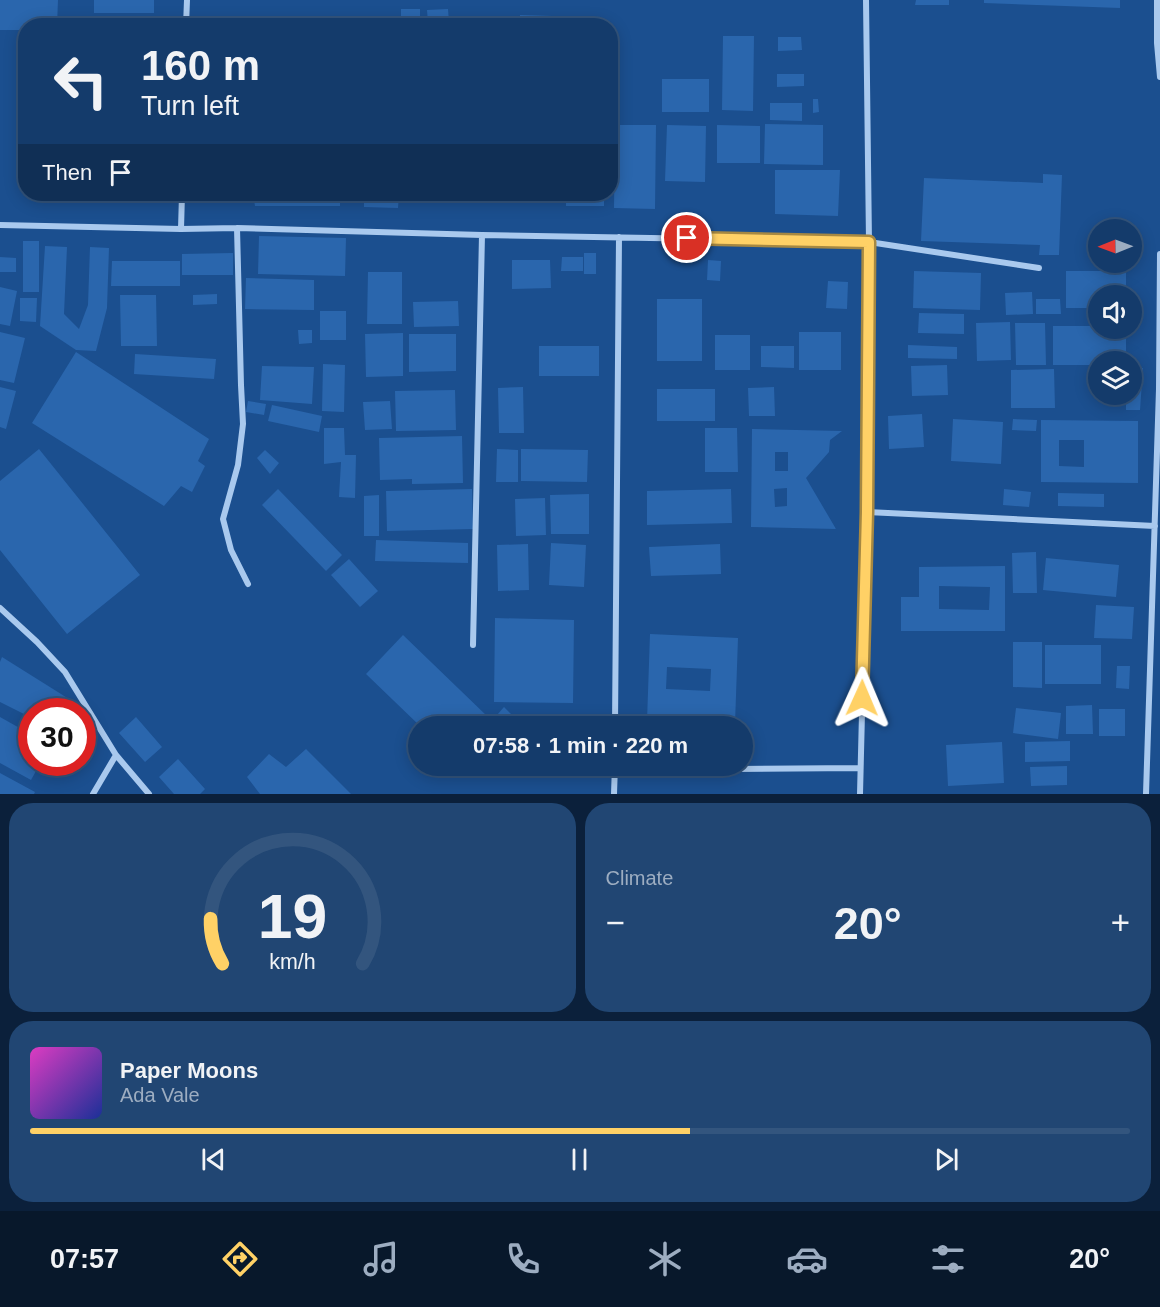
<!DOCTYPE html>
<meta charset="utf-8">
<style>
body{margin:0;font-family:Arial,sans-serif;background:#214673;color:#f1f3f6;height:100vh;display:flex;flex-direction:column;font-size:22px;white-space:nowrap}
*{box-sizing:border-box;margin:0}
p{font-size:20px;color:#9dadc1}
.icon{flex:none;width:33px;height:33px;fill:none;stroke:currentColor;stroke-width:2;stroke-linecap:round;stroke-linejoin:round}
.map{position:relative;height:794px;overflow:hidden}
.panel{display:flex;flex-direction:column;gap:9px;padding:9px;background:#0b203b;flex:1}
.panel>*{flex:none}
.banner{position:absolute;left:18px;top:18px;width:600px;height:183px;border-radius:24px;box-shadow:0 3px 15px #0003,0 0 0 2px #33557e;background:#143b6b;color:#f1f3f6;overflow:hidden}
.needle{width:39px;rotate:269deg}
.buttons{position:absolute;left:1088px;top:219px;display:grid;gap:12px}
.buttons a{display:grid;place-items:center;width:54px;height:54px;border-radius:50%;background:#143b6b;box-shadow:0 3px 15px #0003,0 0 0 2px #33557e;font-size:30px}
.speed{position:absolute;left:18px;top:698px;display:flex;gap:12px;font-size:30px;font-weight:700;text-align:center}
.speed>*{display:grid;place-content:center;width:78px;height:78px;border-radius:50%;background:#143b6b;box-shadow:0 3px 15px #0003,0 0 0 2px #33557e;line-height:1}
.speed .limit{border:9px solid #d22;background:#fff;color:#111}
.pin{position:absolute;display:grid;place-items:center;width:51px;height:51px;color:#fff;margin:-26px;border:3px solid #fff;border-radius:50%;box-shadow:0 2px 6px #0007}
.me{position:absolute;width:66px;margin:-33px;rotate:1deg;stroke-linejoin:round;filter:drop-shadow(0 0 4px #0008)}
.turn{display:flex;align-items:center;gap:21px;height:126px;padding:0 24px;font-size:27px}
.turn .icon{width:78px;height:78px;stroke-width:2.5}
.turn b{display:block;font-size:42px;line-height:51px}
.then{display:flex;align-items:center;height:57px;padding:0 24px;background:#0003;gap:12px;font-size:22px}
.big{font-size:45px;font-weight:700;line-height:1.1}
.panel .widget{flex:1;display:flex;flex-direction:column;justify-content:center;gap:9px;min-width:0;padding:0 21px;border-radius:24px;background:#214673}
.panel .dial{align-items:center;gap:0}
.dial svg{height:156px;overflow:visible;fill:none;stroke:#33557e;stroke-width:7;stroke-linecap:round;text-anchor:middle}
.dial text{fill:#f1f3f6;stroke:none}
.song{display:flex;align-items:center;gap:18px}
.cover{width:72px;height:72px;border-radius:9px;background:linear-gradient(135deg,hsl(310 70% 55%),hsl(230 70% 35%))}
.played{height:6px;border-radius:3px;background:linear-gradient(90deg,#ffd166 60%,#33557e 60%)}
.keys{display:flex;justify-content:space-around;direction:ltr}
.heat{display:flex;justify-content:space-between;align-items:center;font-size:33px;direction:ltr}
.panel .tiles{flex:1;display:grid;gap:9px;grid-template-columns:1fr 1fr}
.widget:last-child{grid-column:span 2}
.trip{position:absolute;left:408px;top:716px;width:345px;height:60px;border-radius:30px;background:#143b6b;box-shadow:0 3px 15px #0003,0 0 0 2px #33557e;font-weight:700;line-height:60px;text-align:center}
.dock{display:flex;height:96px;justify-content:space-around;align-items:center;background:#08182b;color:#9dadc1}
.dock .icon{width:42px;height:42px}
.dock .current{color:#ffd166}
.dock b{font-size:27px;color:#f1f3f6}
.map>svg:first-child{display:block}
.building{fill:#2a66ad;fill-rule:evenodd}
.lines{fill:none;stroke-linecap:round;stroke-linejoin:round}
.street{stroke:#a9c9ee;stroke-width:6}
.route-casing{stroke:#a68842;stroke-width:15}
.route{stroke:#ffd166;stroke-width:10}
</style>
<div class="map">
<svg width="1160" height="794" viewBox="0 0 1160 794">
<rect width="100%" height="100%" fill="#1b4f8f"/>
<!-- building -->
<path class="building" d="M0,0H58L57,26H26V30H0Z
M94,0H154V13H94Z
M916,0H949V5H915Z
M984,0H1120V8L984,3Z
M401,9H420V22L401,21Z
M448,9L449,22L428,23L427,10Z
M520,15L553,16V26H520Z
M254,17L293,18V26H254Z
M61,23H106V26H61Z
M723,36H754L753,111L722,110Z
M778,37H801L802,50L778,51Z
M777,74H804V86L777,87Z
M662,79H709V112H662Z
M813,99H818L819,112L813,113Z
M770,103H802V121L770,120Z
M765,124L823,125V165L764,164Z
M615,125H656L655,209L614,208Z
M667,125L706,126L705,182L665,181Z
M717,125L760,126V163H717Z
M775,170H840L838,216L775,214Z
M1043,174L1062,175L1059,255H1039L1040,245L921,241L924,178L1043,183Z
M253,194H340V206H255Z
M364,194H399L398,208L364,207Z
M509,194H547V203H509Z
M566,194H604V206H566Z
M259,236L346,238L345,276L258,274Z
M23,241H39V292H23Z
M45,246L67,247L64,314L79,329L88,305L90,247L109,248L107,308L96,351L76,350L40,326Z
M233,253V275H182V254Z
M584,253H596V274H584Z
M0,257L16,258V272H0Z
M562,257H583V271H561Z
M512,260H550L551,288L512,289Z
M708,260L721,261L720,281L707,280Z
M112,261H180V286H111Z
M914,271L981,273L980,310L913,308Z
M1066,271H1126V296H1098V308H1066Z
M368,272H402V324H367Z
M246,278L314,280V310L245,309Z
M828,281L848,282L847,309L826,308Z
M0,287L17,291L10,326L0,324Z
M1032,292L1033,314L1006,315L1005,293Z
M217,294V304L193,305V295Z
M120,295H156L157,346H121Z
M20,298H37L36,322L20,321Z
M657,299H702V361H657Z
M1036,299H1060L1061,314H1036Z
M458,301L459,326L414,327L413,302Z
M320,311H346V340H320Z
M919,313L964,314V334L918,333Z
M1010,322L1011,360L977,361L976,323Z
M1015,323H1045L1046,365H1016Z
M1053,326H1098V328H1126V362H1098V365H1053Z
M298,330H312V343L299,344Z
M0,332L25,338L14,383L0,380Z
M799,332H841V370H799Z
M403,333V376L366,377L365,334Z
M409,334H456V371L409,372Z
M715,335H750V370H715Z
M908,345L957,347V359L908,358Z
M539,346H599V376H539Z
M761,346H794V368L761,367Z
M76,352L209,439L198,461L205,466L192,492L181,486L164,506L32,423Z
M135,354L216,359L214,379L134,374Z
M323,364L345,365L344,412L322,411Z
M947,365L948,395L912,396L911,366Z
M262,366L314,367L312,404L260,400Z
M1131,367L1143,368L1140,410H1126V394H1131Z
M1054,369L1055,408H1011V370Z
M0,387L16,391L6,429L0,427Z
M523,387L524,433H499L498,388Z
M774,387L775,416H749L748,388Z
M657,389H715V421H657Z
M455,390L456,430L396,431L395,391Z
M248,401L266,404L264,415L246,412Z
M390,401L392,429L365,430L363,402Z
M272,405L322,416L319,432L268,421Z
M922,414L924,447L889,449L888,416Z
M953,419L1003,422L1001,464L951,461Z
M1013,419L1037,420L1036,431L1012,430Z
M1041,420L1138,421V483L1041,482ZM1059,440H1084V467L1059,466Z
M324,428H344L345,455H356L355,498L339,497L341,462L324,464Z
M705,428H737L738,472H705Z
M752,429L842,431L830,440L829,452L806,478L836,529L751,527ZM775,452H788V471H775ZM787,488V506L775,507L774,489Z
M462,436L463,483L412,484V479L380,480L379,438Z
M39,449L140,575L67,634L0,550V481Z
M497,449L518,450V482H496Z
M521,449L588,450L587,482L521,481Z
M265,450L279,463L270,474L257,458Z
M278,489L342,555L326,571L262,505Z
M472,489L473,529L387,531L386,491Z
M731,489L732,523L647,525V491Z
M1004,489L1031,492L1029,507L1003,505Z
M1058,493L1104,494V507L1058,506Z
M589,494V534H551L550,495Z
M379,495V536H364V496Z
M545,498L546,535L516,536L515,499Z
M376,540L468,543V563L375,561Z
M551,543L586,545L584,587L549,585Z
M528,544L529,590L498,591L497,545Z
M720,544L721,574L651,576L649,547Z
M1036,552L1037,593H1013L1012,553Z
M1046,558L1119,565L1116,597L1043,590Z
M349,559L378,591L360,607L331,575Z
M1005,566V631H901V597H919V567ZM939,586L990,587L989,610L939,609Z
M1096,605L1134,607L1132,639L1094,638Z
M495,618L574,620L573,703L494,702Z
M650,634L738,638L735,724L647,721ZM667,667L711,669L710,691L666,689Z
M403,635L488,717L479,726H420L366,674Z
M1013,642H1042V688L1013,687Z
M1045,645H1101V684H1045Z
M2,657L69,699L64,711H32V718L0,702V662Z
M1117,666H1130L1129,689L1116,688Z
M1092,705L1093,734H1066V706Z
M504,707L523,726H508L497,715Z
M1016,708L1061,713L1058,739L1013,733Z
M1099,709H1125V736H1099Z
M0,717L32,735V762H41L31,780L0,763Z
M136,717L162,747L145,762L119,733Z
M1070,741V761L1025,762V742Z
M1002,742L1004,783L948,786L946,745Z
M306,749L351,794H260L247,777L269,754L286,767Z
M178,759L205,789L200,794H174L159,777Z
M1067,766V785L1031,786L1030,767Z
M0,773L35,792L34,794H0Z"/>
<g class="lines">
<!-- street -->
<path class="street" d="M1157,0V43L1160,77
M186,26L187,0
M0,225L181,229L237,228L482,235L869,242L1039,268
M237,228L241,385L243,424L238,465L223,519L231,550L248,584
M181,229L182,194
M867,512L1155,526
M0,608L37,642L65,672L116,755L149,794
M473,645L482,235
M615,726L619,237
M615,770L860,768
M93,794L116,755
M614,794L615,765
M860,794L867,512L869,242L866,0
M1146,794L1159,389L1160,254"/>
</g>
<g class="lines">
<defs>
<path id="route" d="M687,238L869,242L867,512L862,698"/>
</defs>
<!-- route casing -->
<use href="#route" class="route-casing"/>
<!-- route -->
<use href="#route" class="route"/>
</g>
</svg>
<div class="buttons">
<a><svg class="needle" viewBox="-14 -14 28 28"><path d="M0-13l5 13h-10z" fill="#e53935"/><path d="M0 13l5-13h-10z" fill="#9dadc1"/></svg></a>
<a><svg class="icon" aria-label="sound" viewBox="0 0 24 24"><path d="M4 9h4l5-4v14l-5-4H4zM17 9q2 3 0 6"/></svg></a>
<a><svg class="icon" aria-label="layers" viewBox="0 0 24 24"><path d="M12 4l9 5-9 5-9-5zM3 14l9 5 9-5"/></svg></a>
</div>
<div class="speed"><div class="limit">30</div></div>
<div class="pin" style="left:687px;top:238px;background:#d93025"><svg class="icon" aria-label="arrive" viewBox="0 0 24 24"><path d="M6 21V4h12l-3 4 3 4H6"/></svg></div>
<svg class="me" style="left:862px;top:698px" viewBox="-20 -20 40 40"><path d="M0-17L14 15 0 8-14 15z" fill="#ffd166" stroke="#fff" stroke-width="4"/></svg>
<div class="trip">07:58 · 1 min · 220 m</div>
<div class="banner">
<div class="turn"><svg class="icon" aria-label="left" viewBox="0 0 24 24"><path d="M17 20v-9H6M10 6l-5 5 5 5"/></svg><div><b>160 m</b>Turn left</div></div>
<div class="then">Then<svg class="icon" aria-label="arrive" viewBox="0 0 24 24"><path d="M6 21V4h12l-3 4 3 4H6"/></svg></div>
</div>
</div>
<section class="panel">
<div class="tiles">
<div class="widget dial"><svg viewBox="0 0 100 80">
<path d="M14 69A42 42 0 1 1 86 69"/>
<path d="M14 69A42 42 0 0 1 8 46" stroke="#ffd166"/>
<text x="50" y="56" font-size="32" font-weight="700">19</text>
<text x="50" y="72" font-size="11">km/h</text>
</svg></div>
<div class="widget"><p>Climate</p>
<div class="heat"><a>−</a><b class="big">20°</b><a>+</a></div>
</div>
<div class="widget">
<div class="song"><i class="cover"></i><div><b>Paper Moons</b><p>Ada Vale</p></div></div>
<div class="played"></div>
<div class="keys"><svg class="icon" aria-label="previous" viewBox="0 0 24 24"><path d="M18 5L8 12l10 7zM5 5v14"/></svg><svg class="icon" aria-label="pause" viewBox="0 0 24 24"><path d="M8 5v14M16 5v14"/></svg><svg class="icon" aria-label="next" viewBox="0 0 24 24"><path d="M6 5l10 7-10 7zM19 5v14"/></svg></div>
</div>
</div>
</section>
<nav class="dock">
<b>07:57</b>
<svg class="icon current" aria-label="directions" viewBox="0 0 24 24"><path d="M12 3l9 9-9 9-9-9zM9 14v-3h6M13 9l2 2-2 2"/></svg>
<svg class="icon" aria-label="music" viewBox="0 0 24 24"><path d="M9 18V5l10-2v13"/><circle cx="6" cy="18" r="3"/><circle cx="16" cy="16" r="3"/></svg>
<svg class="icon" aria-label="phone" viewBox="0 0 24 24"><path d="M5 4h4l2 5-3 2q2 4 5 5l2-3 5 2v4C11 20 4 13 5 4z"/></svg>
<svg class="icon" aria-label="climate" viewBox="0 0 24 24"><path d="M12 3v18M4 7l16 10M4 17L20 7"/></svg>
<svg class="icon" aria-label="car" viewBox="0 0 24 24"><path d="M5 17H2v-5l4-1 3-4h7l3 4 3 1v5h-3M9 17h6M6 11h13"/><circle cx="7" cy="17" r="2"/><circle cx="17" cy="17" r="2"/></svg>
<svg class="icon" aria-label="filters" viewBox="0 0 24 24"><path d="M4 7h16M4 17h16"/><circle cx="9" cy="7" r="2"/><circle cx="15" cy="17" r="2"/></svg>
<b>20°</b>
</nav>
